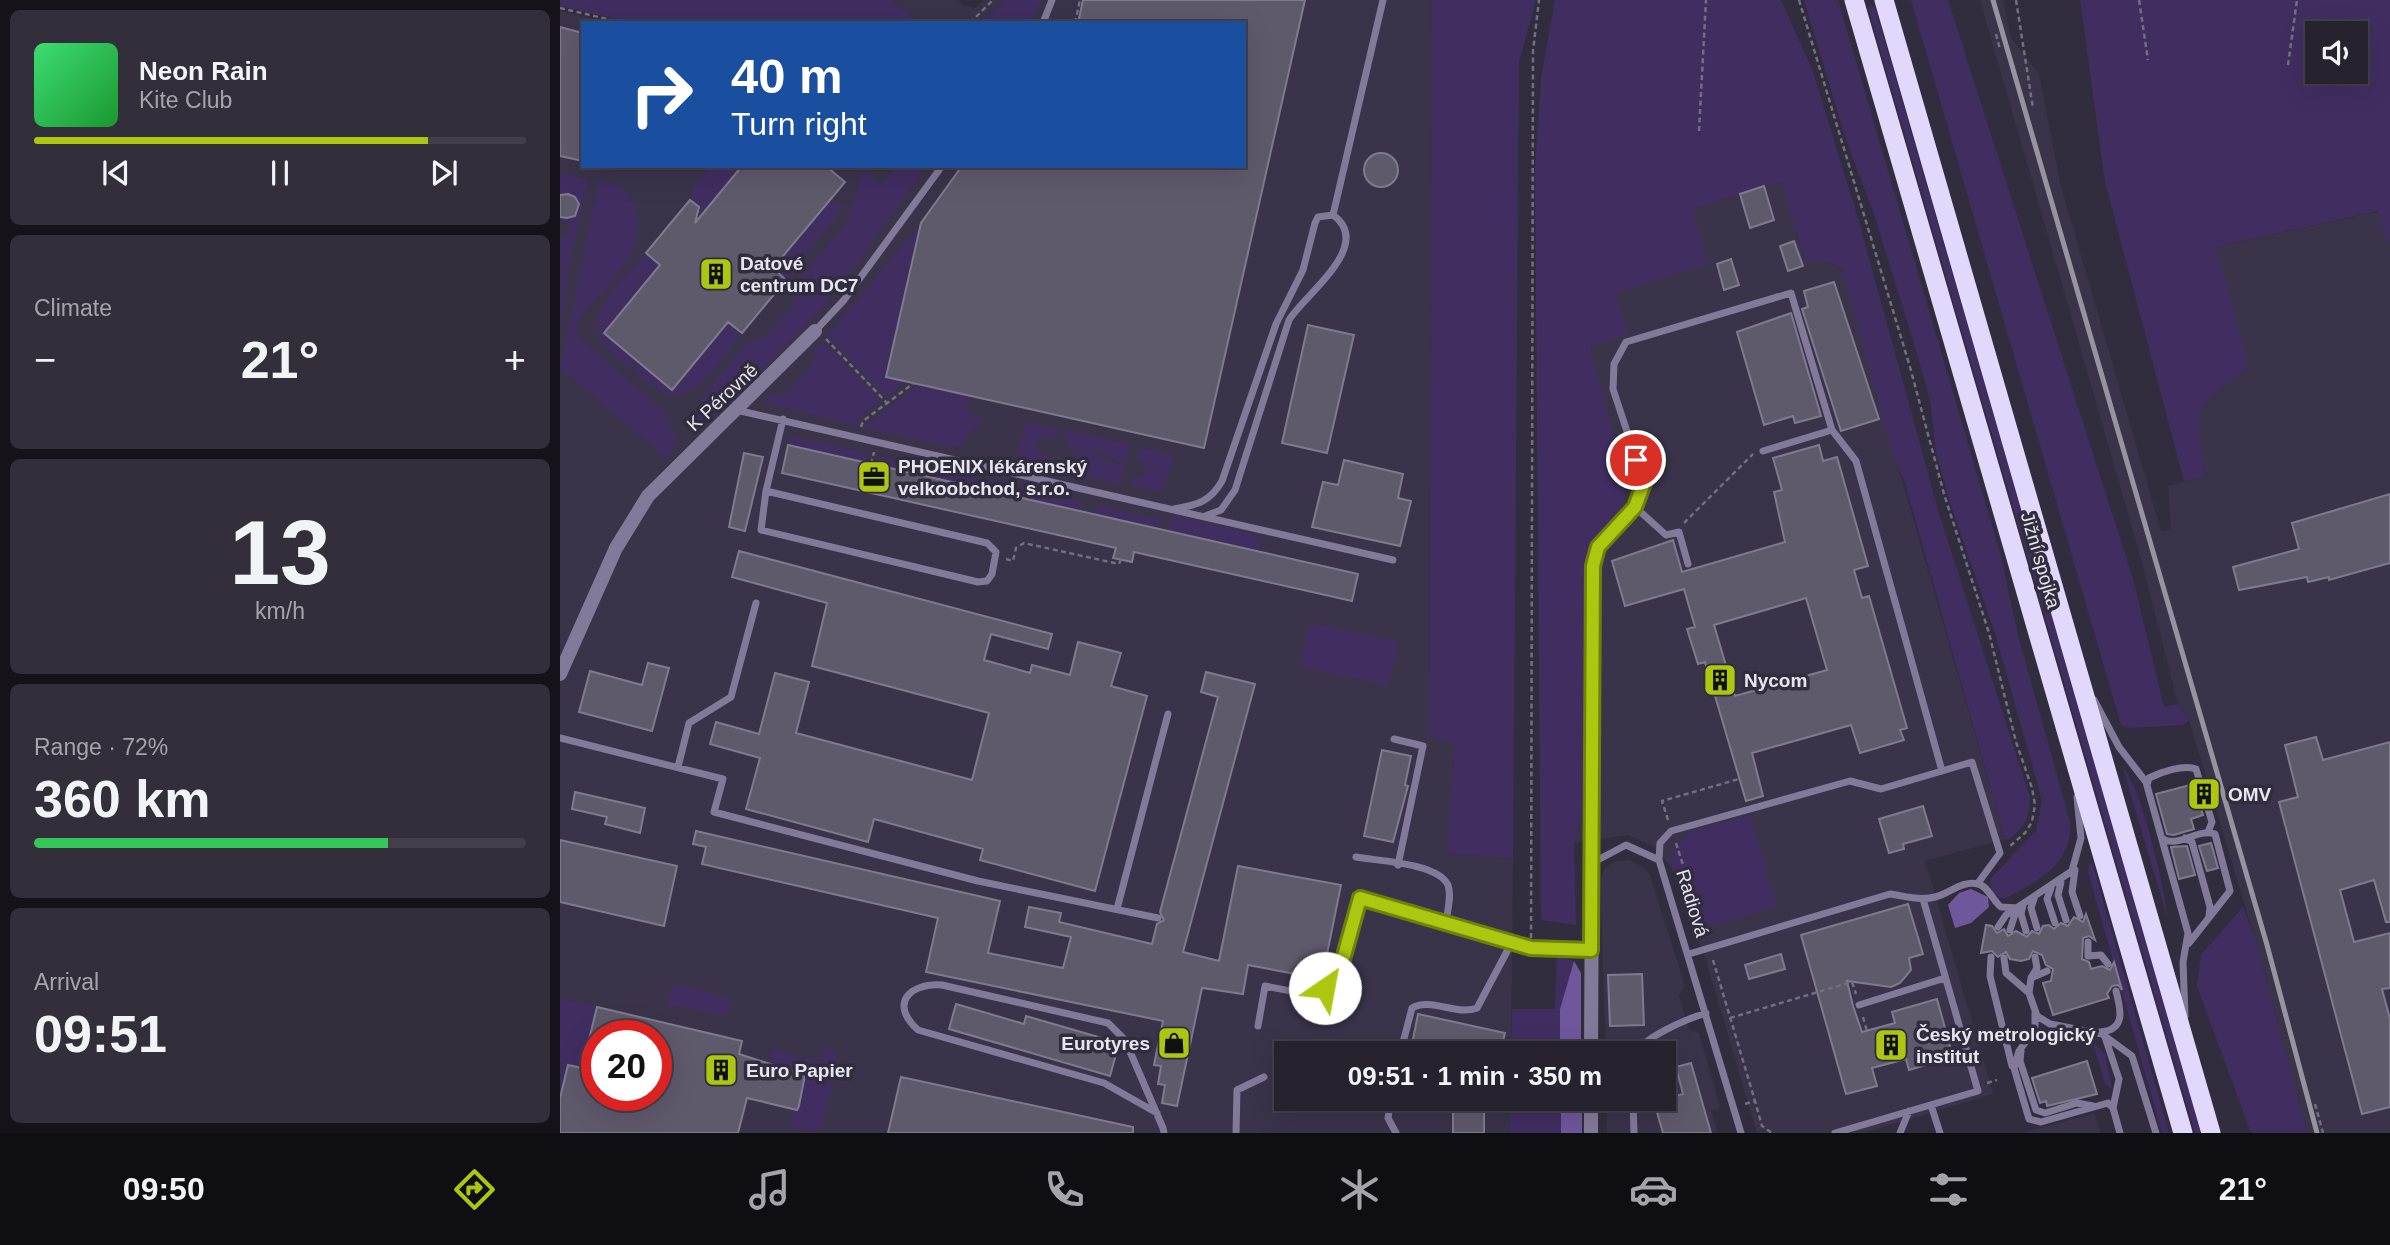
<!DOCTYPE html>
<meta charset="utf-8">
<style>
body{margin:0;font-family:Arial,sans-serif;background:#322f3a;color:#f1f3f6;height:100vh;display:flex;flex-direction:column;font-size:26px;white-space:nowrap}
*{box-sizing:border-box;margin:0}
p{font-size:23px;color:#a4a4aa}
.icon{flex:none;width:38px;height:38px;fill:none;stroke:currentColor;stroke-width:2;stroke-linecap:round;stroke-linejoin:round}
.map{position:relative;flex:1;overflow:hidden}
.panel{display:flex;flex-direction:column;gap:10px;padding:10px;background:#151319;width:560px}
.panel>*{flex:none}
.banner{position:absolute;left:21px;top:21px;width:665px;height:147px;border-radius:0px;box-shadow:0 7px 28px #0002,0 0 0 2px #423f4a;background:#1a4fa0;color:#fff;overflow:hidden}
.fabs{position:absolute;left:1745px;top:21px;display:grid;gap:14px}
.fabs a{display:grid;place-items:center;width:63px;height:63px;border-radius:0px;background:#26222e;box-shadow:0 7px 28px #0002,0 0 0 2px #423f4a;font-size:35px}
.speed{position:absolute;left:21px;top:1020px;display:flex;gap:14px;font-size:35px;font-weight:700;text-align:center}
.speed>*{display:grid;place-content:center;width:91px;height:91px;border-radius:50%;background:#26222e;box-shadow:0 7px 28px #0002,0 0 0 2px #423f4a;line-height:1}
.speed .limit{border:10px solid #d22;background:#fff;color:#111}
.pin{position:absolute;display:grid;place-items:center;width:60px;height:60px;color:#fff;margin:-30px;border:4px solid #fff;border-radius:50%;box-shadow:0 2px 7px #0007}
.me{position:absolute;width:77px;margin:-38px;rotate:33deg;stroke-linejoin:round;filter:drop-shadow(0 0 5px #0008)}
.turn{display:flex;align-items:center;gap:24px;height:147px;padding:0 35px;font-size:32px}
.turn .icon{width:91px;height:91px;stroke-width:2.5}
.turn b{display:block;font-size:49px;line-height:60px}
.big{font-size:52px;font-weight:700;line-height:1.1}
.panel .card{flex:1;display:flex;flex-direction:column;justify-content:center;gap:10px;min-width:0;padding:0 24px;border-radius:10px;background:#322f3a}
.panel .dial{align-items:center;gap:0}
.dial b{font-size:91px;line-height:1}
.song{display:flex;align-items:center;gap:21px}
.cover{width:84px;height:84px;border-radius:10px;background:linear-gradient(135deg,hsl(140 70% 55%),hsl(130 70% 35%))}
.played{height:7px;border-radius:4px;background:linear-gradient(90deg,#adc610 80%,#423f4a 80%)}
.keys{display:flex;justify-content:space-around;direction:ltr}
.heat{display:flex;justify-content:space-between;align-items:center;font-size:38px;direction:ltr}
.charge{height:10px;border-radius:5px;background:linear-gradient(90deg,#34c759 72%,#423f4a 0)}
.trip{position:absolute;left:714px;top:1041px;width:402px;height:70px;border-radius:0px;background:#26222e;box-shadow:0 7px 28px #0002,0 0 0 2px #423f4a;font-weight:700;line-height:70px;text-align:center}
.tab-bar{display:flex;height:112px;justify-content:space-around;align-items:center;background:#0f0e12;color:#a4a4aa}
.tab-bar .icon{width:49px;height:49px}
.tab-bar .on{color:#adc610}
.tab-bar b{font-size:32px;color:#f1f3f6}
main{display:flex;flex:1;min-height:0}
.map>svg:first-child{display:block}
.built{fill:#3a334a;fill-rule:evenodd}
.green{fill:#412e61;fill-rule:evenodd}
.forest{fill:#6f579c}
.building{fill:#5f596c;stroke:#807a8e;stroke-width:2;fill-rule:evenodd}
.lines{fill:none;stroke-linecap:round;stroke-linejoin:round}
.path{stroke:#736f7e;stroke-width:2.5;stroke-dasharray:5 3.5;stroke-linecap:butt}
.service{stroke:#837a99;stroke-width:7}
.minor{stroke:#837a99;stroke-width:14}
.trunk{stroke:#e2d8fb;stroke-width:19}
.rail{stroke:#9793a1;stroke-width:5}
.route-casing{stroke:#70810a;stroke-width:18}
.route{stroke:#adc610;stroke-width:12}
.labels{text-anchor:middle;stroke-width:7;stroke-linejoin:round;paint-order:stroke}
.poi-label{font-size:19px;font-weight:bold;fill:#e8e5f0;stroke:#322d3e;text-anchor:start}
.street-label{font-size:19px;fill:#e8e5f0;stroke:#322d3e}
</style>
<main>
<section class="panel">
<div class="card">
<div class="song"><i class="cover"></i><div><b>Neon Rain</b><p>Kite Club</p></div></div>
<div class="played"></div>
<div class="keys"><svg class="icon" aria-label="previous" viewBox="0 0 24 24"><path d="M18 5L8 12l10 7zM5 5v14"/></svg><svg class="icon" aria-label="pause" viewBox="0 0 24 24"><path d="M8 5v14M16 5v14"/></svg><svg class="icon" aria-label="next" viewBox="0 0 24 24"><path d="M6 5l10 7-10 7zM19 5v14"/></svg></div>
</div>
<div class="card"><p>Climate</p>
<div class="heat"><a>−</a><b class="big">21°</b><a>+</a></div>
</div>
<div class="card dial"><b>13</b><p>km/h</p></div>
<div class="card"><p>Range · 72%</p><b class="big">360 km</b><div class="charge"></div></div>
<div class="card"><p>Arrival</p><b class="big">09:51</b></div>
</section>
<div class="map">
<svg width="1830" height="1133" viewBox="0 0 1830 1133">
<rect width="100%" height="100%" fill="#322d3e"/>
<!-- built -->
<path class="built" d="M332,0H397L404,6L415,8L423,0H872L869,735L895,743L888,853L953,859L951,1053L726,1054V1099H951L949,1133H0V11L54,23H23V166H684V23H359ZM37,1036H96V1096H37Z
M1420,0H1443L1451,38L1479,74L1500,183L1601,531L1611,530L1608,486L1646,475L1636,424L1646,398L1688,367L1656,247L1830,209V1133H1747L1694,935L1629,720L1618,704L1582,562Z
M1221,182L1246,262H1270L1282,270L1445,839L1365,861L1433,1094L1304,1133H1197L1145,957L1125,913L1112,868L1093,846L1068,835L1014,843L1023,813L1025,576L1030,549L1044,529L1042,393L1031,352L1032,345L1055,293L1132,209Z
M1069,860L1081,866L1090,875L1125,986L1119,996L1126,1020L1129,1029L1139,1033L1160,1108L1151,1111L1158,1133H1047V1099H1104V1054L1046,1053L1040,879L1045,868L1056,861Z
M1535,1113L1540,1133H1462Z"/>
<!-- green -->
<path class="green" d="M0,0H332L359,23H74L0,6Z
M446,0H483L469,23H422Z
M872,0H976L959,62L953,859L887,853L895,743L869,736Z
M995,0H1221L1252,69L1298,218L1378,510L1470,798C1470,817 1463,829 1448,840L1445,839L1345,483L1333,454L1282,270L1270,262H1246L1221,182L1133,209L1148,264L1055,293L1068,334L1032,345L1031,352L1062,464L1065,488L1061,510L1030,549L1025,576L1023,813L1014,843L1016,925L981,920L975,170L981,78Z
M1244,0H1278L1440,553L1459,639L1510,822C1513,866 1477,881 1444,899L1432,894L1430,879L1476,831L1482,800L1435,633L1390,503L1376,451L1370,400L1355,347L1313,211L1285,137Z
M1351,0H1388L1573,579L1604,707L1618,704L1629,720L1623,725L1570,728L1561,725Z
M1520,0H1830V241H1827L1818,211L1656,247L1689,367C1631,409 1633,406 1646,476L1624,481L1545,182ZM1757,33H1796V72H1757Z
M1311,5L1315,8L1643,1133H1635L1308,8Z
M149,166H182L144,212L130,200L135,181H140Z
M335,166H361V174L275,293L222,350L145,421H140L134,415L146,393L185,345L206,336L235,303L239,280L287,222L302,171L322,184Z
M0,174L28,179L10,261L0,333V235L8,237L11,223L0,220V216H15L19,204L12,195L0,196Z
M39,181C55,182 66,187 73,203C94,248 44,288 18,320L15,328L20,339L99,406L111,422L109,424L117,439L107,458L0,368Z
M270,199L278,206L283,199L275,220L226,280L213,268Z
M361,223L326,377L345,381L326,398L267,336Z
M86,253L100,265L44,333L76,360L70,368C59,359 45,350 39,336C27,307 70,273 86,253Z
M168,322L182,333C164,356 135,409 99,391C90,386 81,377 73,370L80,363L112,389Z
M263,341L321,401L301,416L298,426L205,403L211,393L215,396L228,393L258,357L253,352Z
M358,385L410,396L406,413L422,417L421,421L400,446L389,447L304,427L306,422L309,423Z
M465,422L499,429L497,437H482L475,443L479,453L492,459L489,469L461,463L457,459Z
M506,430L569,444L565,465L538,450L514,451L504,439Z
M230,436L307,453L305,463L228,445Z
M580,447L613,455L603,492L572,486L574,476L583,477L588,470L585,463L578,459Z
M529,451L564,467L560,484L497,470L499,461L510,462L515,458V453Z
M318,456L414,478L411,490L402,484L316,465Z
M421,479L523,503V512L418,491Z
M537,506L600,520V529L532,514Z
M612,515L695,534L700,543L699,551L624,534L606,540Z
M750,622L838,642L828,686L740,666Z
M1563,768C1579,781 1607,893 1607,917Z
M1190,815L1217,906L1139,930L1125,913L1112,868L1114,847L1131,831Z
M1532,862L1609,1133H1602L1528,872L1529,864Z
M1683,907L1694,935L1747,1133H1691L1637,986L1641,955Z
M997,956L1014,961L1000,1009V1053L951,1054L952,1009H995Z
M113,983L171,999L168,1015L107,1005Z
M0,998L37,1007L22,1068L8,1065L0,1098Z
M1533,1043L1545,1054L1552,1088L1545,1084Z
M263,1049L273,1051L278,1061L262,1127L254,1132L230,1126L241,1076L207,1069L212,1050L260,1062Z
M951,1099H1001V1133H949Z"/>
<!-- forest -->
<path class="forest" d="M1411,889L1428,897L1429,907L1411,923L1395,928L1388,905L1399,893Z
M1014,961L1021,973V1053H1000V1009Z
M1001,1099H1022V1133H1001Z"/>
<!-- building -->
<path class="building" d="M523,0H745L644,448L326,377L361,223L402,166H684V23H518Z
M0,27L23,33V161L0,156Z
M804 170a17 17 0 1 1 34 0a17 17 0 1 1-34 0Z
M182,166H266L285,182L213,268L226,280L182,333L168,322L112,390L44,333L100,265L86,253L110,224L130,200L139,207L135,223Z
M1204,186L1214,220L1190,228L1180,194Z
M8,194L15,197L19,204L15,216L7,218L0,217V195Z
M1234,241L1243,266L1228,271L1220,246Z
M1171,259L1179,285L1164,290L1157,264Z
M1274,282L1319,419L1281,431L1242,309L1248,307L1244,291Z
M1231,313L1261,416L1235,423L1233,416L1204,425L1177,332Z
M748,325L794,335L767,453L722,443Z
M228,445L798,574L792,601L574,552L572,562L553,558L556,548L222,473Z
M1259,445L1263,461L1277,457L1308,566L1294,570L1302,598L1309,596L1347,728L1340,730L1344,740L1300,753L1291,725L1192,753L1203,796L1186,801L1145,662L1138,664L1127,629L1135,627L1124,589L1065,606L1052,561L1113,540L1122,572L1225,542L1214,492L1222,490L1213,458ZM1246,598L1267,670L1175,696L1154,625Z
M184,453L203,457L185,531L169,527Z
M784,460L843,474L838,498L851,501L840,546L752,527L763,482L778,485Z
M1830,494V563L1769,580V577L1748,582L1747,577L1679,590L1673,567L1739,549L1732,523Z
M179,551L492,634L488,649L431,634L424,660L442,665L470,673L472,665L510,675L518,642L561,653L551,686L587,696L535,891L420,860L423,849L314,819L308,842L186,809L200,758L150,744L156,722L199,734L215,673L249,682L236,733L412,780L429,713L252,666L267,603L172,577Z
M88,663L109,668L92,731L19,712L30,671L82,685Z
M646,672L695,684L623,952L659,961L678,866L781,885L762,979L688,965L683,994L642,988L617,1106L602,1103L605,1085L598,1084L601,1066L594,1065L603,1021L366,972L378,918L142,864L146,847L133,844L136,831L440,901L428,953L503,968L511,937L465,927L469,907L501,913L499,922L592,944L597,924L604,920L600,912L658,697L641,692Z
M1756,737L1763,760L1830,742V922H1826L1814,880L1780,890L1794,942L1830,933V988L1822,989L1830,1019V1107L1802,1114L1719,802L1738,797L1725,745Z
M822,750L851,756L845,785L848,786L833,842L804,836Z
M1634,784L1643,815L1631,819L1634,829L1614,835L1607,834L1596,794Z
M15,792L85,808L80,833L45,824L47,817L12,809Z
M1363,806L1372,836L1343,844L1344,849L1329,853L1319,819Z
M0,840L117,866L104,926L0,902Z
M1651,843L1658,868L1647,871L1639,846Z
M1627,846L1635,875L1619,879L1611,847Z
M1348,904L1363,954L1349,958L1351,970L1340,983L1331,987L1287,981L1293,1006L1302,1032L1335,1023L1332,1012L1377,999L1393,1057L1349,1070L1346,1059L1312,1068L1317,1086L1286,1094L1241,935Z
M1526,914L1535,940L1529,936L1523,938L1522,959L1529,962L1531,969L1542,966L1550,970L1554,962L1562,990L1558,985L1552,986L1547,994L1549,998L1493,1015L1483,983L1491,981L1493,969L1486,965L1482,955L1473,951L1469,959L1461,961L1450,959L1446,952L1438,957L1432,951L1421,953L1426,925L1432,926L1437,933L1444,929L1448,936L1456,931L1467,937L1472,931L1479,934L1483,926L1489,925L1494,929L1501,923L1508,926L1514,917L1523,922Z
M1221,954L1225,969L1189,979L1185,965Z
M1082,974L1084,1025L1050,1026L1048,975Z
M396,1004L464,1024L466,1016L545,1039L542,1047L557,1051L550,1076L389,1029Z
M37,1007L182,1041L179,1054L245,1075L239,1106L237,1110L187,1098L178,1133H0V1098L8,1065L22,1068ZM37,1036H96V1096H37Z
M858,1014L945,1033L940,1054H850Z
M1527,1061L1537,1094L1487,1106L1486,1101L1480,1103L1472,1078Z
M1131,1063L1151,1133H1103L1094,1102L1123,1094L1116,1067Z
M341,1077L573,1127V1133H328Z
M893,1099H924V1133H893Z"/>
<g class="lines">
<!-- path -->
<path class="path" d="M1239,0L1350,367L1384,494L1429,633L1456,742L1472,788L1475,805L1472,822L1465,833L1450,846
M1456,0L1473,108
M1579,0L1588,60
M0,8L64,23
M410,23L433,0
M515,23L520,0
M1436,34L1440,49
M1728,65L1737,0
M1139,131L1146,0
M266,339L327,403
M301,427L303,421L354,383
M311,464L314,452
M1124,523L1193,454
M446,559L453,561L456,548L464,543L559,564L561,559
M1108,820L1102,801L1179,779
M1116,843L1146,937
M971,938L973,51L979,0
M1153,960L1195,1101
M1303,1017L1307,1031
M1170,1018L1292,982L1296,994
M1427,1083L1437,1080
M1185,1104L1195,1101L1202,1126L1212,1133
M1755,1104L1763,1133"/>
<!-- service -->
<path class="service" d="M483,23L492,0
M773,215L823,0
M255,331L284,300L382,166
M176,410L833,560
M1203,451L1272,430
M206,491L427,543L436,552L432,574L427,581L418,582L201,530Z
M206,491L223,419
M1075,507L1106,535L1119,532L1128,564
M614,509C637,505 650,502 662,481L716,324L743,270L755,223L758,217L773,215C815,245 744,295 729,320L675,490L661,510L645,516
M1534,700L1559,747L1586,782L1628,933L1623,962L1625,1016
M0,738L163,779L154,812L418,881L598,918
M834,739L863,746L838,865
M118,767L129,723L171,697L196,603
M1587,785L1589,778C1601,772 1624,764 1636,769L1652,822L1648,832
M1625,838L1632,842L1650,907L1649,916
M1603,839C1618,848 1638,828 1655,834L1670,891L1629,943
M796,857C818,861 878,863 888,885C892,896 887,912 886,923
M1099,860L1100,843L1111,831L1290,781L1321,789L1382,771
M1515,870L1512,892L1520,916
M1501,882L1498,895L1506,920
M1491,888L1487,899L1495,923
M1474,899L1471,908L1477,928
M1463,905L1461,914L1466,931
M557,909L608,714
M1438,927L1446,915L1512,871L1521,838L1517,797
M1450,930L1456,911
M1528,942V956L1541,955L1548,964
M1129,954L1330,894C1345,896 1360,901 1375,897C1389,894 1402,880 1418,884C1428,886 1433,901 1441,907L1459,908
M1431,957L1430,976L1452,1066
M1444,958L1446,973L1468,992
M1487,971L1471,978L1469,993L1477,1016L1490,1024L1542,1034L1572,1056L1596,1133
M1472,976L1477,968L1475,957
M1299,1005L1385,978
M1475,1013V1029L1459,1051L1454,1068L1469,1119L1481,1122L1548,1103L1553,1108L1560,1133
M698,1026L705,986L752,995L777,980L800,898L971,948L1031,950
M1540,1032C1566,1030 1561,1010 1556,991
M1545,1037L1559,1079L1553,1108
M1031,1047H1078
M1461,1051L1460,1061L1476,1110L1485,1113L1517,1103L1533,1106
M840,1054L852,1008C870,997 897,1016 917,1008L952,942
M1077,1054C1080,1038 1130,1018 1146,1013
M831,1099L828,1118L836,1133
M1073,1099L1074,1133
M1371,1105L1380,1133
M597,1113L544,1083L358,1030C329,1004 349,983 382,985L548,1023L565,1040L603,1128L604,1133
M676,1133L677,1090L704,1077
M1181,1133L1099,860L1066,845L1032,863L1033,566L1038,547L1075,507L1084,483L1053,389L1054,364L1066,342L1231,293L1272,430L1296,461L1382,771L1412,762L1440,853L1418,883
M1275,1133L1418,1091L1363,899
M1340,1133L1349,1111"/>
<!-- minor -->
<path class="minor" d="M0,674L56,548L88,496L255,331
M1031,1054L1032,863
M1031,1133V1099"/>
<!-- trunk -->
<path class="trunk" d="M1294,0L1623,1133
M1324,0L1651,1133"/>
<!-- rail -->
<path class="rail" d="M1433,0L1707,945L1757,1133"/>
</g>
<g class="lines">
<defs>
<path id="route" d="M765,988L777,981L800,898L971,948L1031,950L1033,566L1038,547L1075,507L1084,483L1076,460"/>
</defs>
<!-- route casing -->
<use href="#route" class="route-casing"/>
<!-- route -->
<use href="#route" class="route"/>
</g>
<!-- icons -->
<defs>
<symbol id="building-square" viewBox="-11 -11 22 22"><rect x="-9" y="-9" width="18" height="18" rx="4" fill="#adc610" stroke="#322d3e"/><path d="M-4-6H4V6H1V3H-1V6H-4ZM-2.5-4.3h1.7v1.8h-1.7ZM.8-4.3h1.7v1.8H.8ZM-2.5-1h1.7V.8h-1.7ZM.8-1h1.7V.8H.8Z" fill="#111"/></symbol>
<symbol id="office-square" viewBox="-11 -11 22 22"><rect x="-9" y="-9" width="18" height="18" rx="4" fill="#adc610" stroke="#322d3e"/><path d="M-6-3h4V-5.5h4V-3h4V5H-6ZM-1-4.5V-3h2v-1.5ZM-6 0V1H6V0Z" fill="#111"/></symbol>
<symbol id="shop-square" viewBox="-11 -11 22 22"><rect x="-9" y="-9" width="18" height="18" rx="4" fill="#adc610" stroke="#322d3e"/><path d="M-5-2.5h2.3a2.7 3.5 0 0 1 5.4 0H5L5.5 6h-11ZM-1.5-2.5h3a1.5 2.3 0 0 0-3 0Z" fill="#111"/></symbol>
</defs>
<g fill-rule="evenodd">
<use href="#building-square" x="137" y="255" width="38" height="38"/>
<use href="#office-square" x="295" y="458" width="38" height="38"/>
<use href="#building-square" x="1141" y="661" width="38" height="38"/>
<use href="#building-square" x="1625" y="775" width="38" height="38"/>
<use href="#shop-square" x="595" y="1024" width="38" height="38"/>
<use href="#building-square" x="1312" y="1026" width="38" height="38"/>
<use href="#building-square" x="142" y="1051" width="38" height="38"/>
</g>
<g class="labels">
<!-- poi labels -->
<g class="poi-label">
<text x="180" y="270">Datové<tspan x="180" dy="22">centrum DC7</tspan></text>
<text x="338" y="473">PHOENIX lékárenský<tspan x="338" dy="22">velkoobchod, s.r.o.</tspan></text>
<text x="1184" y="687">Nycom</text>
<text x="1668" y="801">OMV</text>
<text x="1356" y="1041">Český metrologický<tspan x="1356" dy="22">institut</tspan></text>
<text x="590" y="1050" text-anchor="end">Eurotyres</text>
<text x="186" y="1077">Euro Papier</text>
</g>
<!-- street labels -->
<g class="street-label">
<text transform="translate(162 397) rotate(-43)" y="7">K Pérovně</text>
<text transform="translate(1481 560) rotate(74)" y="7">Jižní spojka</text>
<text transform="translate(1133 903) rotate(73)" y="7">Radiová</text>
</g>
</g>
</svg>
<div class="fabs">
<a><svg class="icon" aria-label="sound" viewBox="0 0 24 24"><path d="M4 9h4l5-4v14l-5-4H4zM17 9q2 3 0 6"/></svg></a>
</div>
<div class="speed"><div class="limit">20</div></div>
<div class="pin" style="left:1076px;top:460px;background:#d93025"><svg class="icon" aria-label="arrive" viewBox="0 0 24 24"><path d="M6 21V4h12l-3 4 3 4H6"/></svg></div>
<svg class="me" style="left:765px;top:988px" viewBox="-20 -20 40 40"><circle r="19" fill="#fff"/><path d="M0-13L10 11 0 6-10 11z" fill="#adc610"/></svg>
<div class="trip">09:51 · 1 min · 350 m</div>
<div class="banner">
<div class="turn"><svg class="icon" aria-label="right" viewBox="0 0 24 24"><path d="M7 20v-9h11M14 6l5 5-5 5"/></svg><div><b>40 m</b>Turn right</div></div>
</div>
</div>
</main>
<nav class="tab-bar">
<b>09:50</b>
<svg class="icon on" aria-label="directions" viewBox="0 0 24 24"><path d="M12 3l9 9-9 9-9-9zM9 14v-3h6M13 9l2 2-2 2"/></svg>
<svg class="icon" aria-label="music" viewBox="0 0 24 24"><path d="M9 18V5l10-2v13"/><circle cx="6" cy="18" r="3"/><circle cx="16" cy="16" r="3"/></svg>
<svg class="icon" aria-label="phone" viewBox="0 0 24 24"><path d="M5 4h4l2 5-3 2q2 4 5 5l2-3 5 2v4C11 20 4 13 5 4z"/></svg>
<svg class="icon" aria-label="climate" viewBox="0 0 24 24"><path d="M12 3v18M4 7l16 10M4 17L20 7"/></svg>
<svg class="icon" aria-label="car" viewBox="0 0 24 24"><path d="M5 17H2v-5l4-1 3-4h7l3 4 3 1v5h-3M9 17h6M6 11h13"/><circle cx="7" cy="17" r="2"/><circle cx="17" cy="17" r="2"/></svg>
<svg class="icon" aria-label="filters" viewBox="0 0 24 24"><path d="M4 7h16M4 17h16"/><circle cx="9" cy="7" r="2"/><circle cx="15" cy="17" r="2"/></svg>
<b>21°</b>
</nav>
